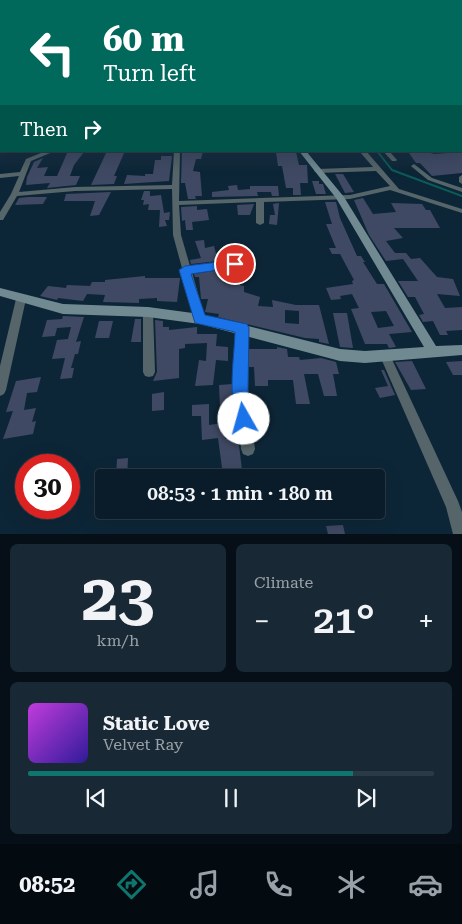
<!DOCTYPE html>
<meta charset="utf-8">
<style>
body{margin:0;font-family:"Roboto Serif",serif;background:#182935;color:#f1f3f6;height:100vh;display:flex;flex-direction:column;font-size:19px;white-space:nowrap}
*{box-sizing:border-box;margin:0}
p{font-size:16px;color:#99a1a8}
.icon{flex:none;width:28px;height:28px;fill:none;stroke:currentColor;stroke-width:2;stroke-linecap:round;stroke-linejoin:round}
.map{position:relative;height:534px;overflow:hidden}
.drawer{display:flex;flex-direction:column;gap:10px;padding:10px;background:#060f17;flex:1}
.drawer>*{flex:none}
.top-card{position:absolute;left:0px;top:0px;width:462px;height:152px;box-shadow:0 5px 20px #0002,0 0 0 1px #2a3a46;background:#00695c;color:#fff;overflow:hidden}
.speed{position:absolute;left:15px;top:454px;display:flex;gap:10px;font-size:25px;font-weight:700;text-align:center}
.speed>*{display:grid;place-content:center;width:65px;height:65px;border-radius:50%;background:#0a1c29;box-shadow:0 5px 20px #0002,0 0 0 1px #2a3a46;line-height:1}
.speed .limit{border:8px solid #d22;background:#fff;color:#111}
.pin{position:absolute;display:grid;place-items:center;width:42px;height:42px;color:#fff;margin:-21px;border:2px solid #fff;border-radius:50%;box-shadow:0 1px 5px #0007}
.me{position:absolute;width:55px;margin:-28px;rotate:353deg;stroke-linejoin:round;filter:drop-shadow(0 0 4px #0008)}
.turn{display:flex;align-items:center;gap:18px;height:105px;padding:0 20px;font-size:22px}
.turn .icon{width:65px;height:65px;stroke-width:2.5}
.turn b{display:block;font-size:35px;line-height:42px}
.then{display:flex;align-items:center;height:48px;padding:0 20px;background:#0003;gap:10px;font-size:19px}
.big{font-size:38px;font-weight:600;line-height:1.1}
.drawer .tile{flex:1;display:flex;flex-direction:column;justify-content:center;gap:8px;min-width:0;padding:0 18px;border-radius:8px;background:#182935}
.drawer .dial{align-items:center;gap:0}
.dial b{font-size:65px;line-height:1}
.song{display:flex;align-items:center;gap:15px}
.cover{width:60px;height:60px;border-radius:8px;background:linear-gradient(135deg,hsl(290 70% 55%),hsl(250 70% 35%))}
.played{height:5px;border-radius:2px;background:linear-gradient(90deg,#0f766e 80%,#2a3a46 80%)}
.keys{display:flex;justify-content:space-around;direction:ltr}
.heat{display:flex;justify-content:space-between;align-items:center;font-size:28px;direction:ltr}
.drawer .tiles{flex:1;display:grid;gap:10px;grid-template-columns:1fr 1fr}
.tile:last-child{grid-column:span 2}
.trip{position:absolute;left:95px;top:469px;width:290px;height:50px;border-radius:5px;background:#0a1c29;box-shadow:0 5px 20px #0002,0 0 0 1px #2a3a46;font-weight:600;line-height:50px;text-align:center}
.menu{display:flex;height:80px;justify-content:space-around;align-items:center;background:#040b10;color:#99a1a8}
.menu .icon{width:35px;height:35px}
.menu .current{color:#0f766e}
.menu b{font-size:22px;color:#f1f3f6}
.map>svg:first-child{display:block}
.lines{fill:none;stroke-linecap:round;stroke-linejoin:round}
.stream{stroke:#0a5c58;stroke-width:2}
.building{fill:#404963;fill-rule:evenodd}
.minor{fill:#556569;fill-rule:evenodd}
.secondary{fill:#718a91;fill-rule:evenodd}
.route{fill:#1a73e8;stroke:#114b97}
</style>
<div class="map">
<svg width="462" height="534" viewBox="0 0 462 534">
<rect width="100%" height="100%" fill="#0d2637"/>
<g class="lines">
<!-- stream -->
<path class="stream" d="M377,151L392,170L462,196"/>
</g>
<!-- building -->
<path class="building" d="M68,151L84,152L74,165L70,176H80L76,185L47,188L50,183L26,185L27,177L34,162L43,158L37,168L48,167L44,176H57Z
M107,151H125L114,176H117L114,184L91,185Z
M182,151H203L201,159H196L193,171L200,172L202,196H195L196,199H188L185,183H181Z
M424,151L434,154L462,152V173L432,176L420,163H416L409,153Z
M276,152H296L299,165H307L308,183H300L301,195H293V188H286L282,166H278Z
M161,156H172L169,181L124,184L127,175L145,176V174H153L155,160H161Z
M335,174H343L354,192L345,193Z
M312,181H319V184H323L326,194H316Z
M237,185L238,190L250,189V186H278L279,196H272L271,192H257L258,196L212,197V192L229,190L228,186Z
M144,191H150V196L161,195L164,213L170,212L169,220H165L167,226L159,227L160,210H148L149,204L143,205L144,200H141Z
M111,192L99,215L90,216L95,201H64L66,194Z
M28,197H47L43,204L15,205L19,198Z
M363,198L373,214L396,212L391,203L422,204L426,210H430L440,228H394L403,238L386,241L395,253H406L411,259L420,258L437,277L453,279L460,296L437,294L445,308L462,307V330L446,331L448,335H440L433,321L423,322L419,315L424,314L415,297H408L398,281H418L403,259L386,261L369,235L354,200Z
M325,202H336L340,218L357,256H361L365,262H363L377,284H384L412,332L389,334L396,347L389,348L387,344H365L351,309L359,308L352,294L340,296L341,299L331,300L326,288L353,284L352,281L354,280L340,254H332L329,248H336L326,224H332ZM386,311L394,326L378,328L371,312Z
M279,203L277,225L269,224L270,215H275L273,204Z
M254,204L250,215H238L237,205Z
M197,206V210L207,209L209,220L192,222L193,230H186L185,220L182,221L181,207Z
M204,240L205,248L214,246L218,261L191,264L190,260L201,258L195,241Z
M238,267L240,285L244,286V292L260,297L258,306L273,307L272,300L296,305H319L329,344L319,342V339L305,338L218,317L219,314L205,312L208,299H201L199,277H195L194,274ZM285,310L299,311V324L285,323Z
M145,276V278H180L177,302L157,301V298L139,299V303L103,302L105,295L87,294L83,301L58,298L57,300L40,296L48,286L66,288L67,285L90,286L92,282H105V280Z
M333,313H347L353,348L340,347Z
M63,316L84,317L76,342L81,341L78,354H75L71,368H74L72,378L60,379L65,358L52,359L57,340L68,339L71,327L57,328L55,336L42,337L47,320L62,319Z
M135,319H141V342H131Z
M155,320L163,321V327H169V330L197,327V334H217L216,346L228,347V361L216,360L213,385L195,386L199,360L206,361L207,343L185,344V348L179,349V378L153,381L157,372Z
M99,321H113L109,338H95Z
M277,347L287,349L288,357H299L300,360L321,358L336,362L339,374H333L337,396H324L318,374H304L310,404H296L293,380H268V386H255L254,367H249V349H277Z
M412,361L426,389L411,390L395,362Z
M462,361V375H453L446,362Z
M381,370H384L395,395L380,398L375,388L388,386Z
M41,377L37,392L27,393L24,410L36,408L32,422L36,421L33,434L3,439L13,411L6,412L16,381Z
M233,384L235,407L220,408L219,385Z
M164,392V410L152,411V394Z
M209,404V425L223,423L225,439L238,437L242,470L223,475L218,438L202,440L201,416H192V405Z
M128,458L127,478H116L117,459Z
M343,525L345,534H328L326,526Z"/>
<g class="lines">
<!-- minor -->
<path class="minor" d="M461,137H462V141H461Z
M46,151H55L31,161L19,192L75,187L172,185L174,151H180L179,201L350,195L390,186L376,171L317,173L314,171L317,169L373,167L359,151H366L399,189L462,209V213L390,190L350,199L264,202V223L260,225L256,223V202L179,205L181,235L190,266L235,261L239,264L235,267L192,272L205,319L204,322L200,323L196,322L195,319L183,273L181,270L182,268L173,235L172,189L75,191L17,196L3,220H0V212L11,194L19,176L0,178V174L20,172L26,159Z
M383,151H389L397,160L396,161H392Z
M414,164L432,178L462,188V192L428,180L412,167L411,166Z
M462,175V184L459,182V177Z
M21,295L24,296L26,299L6,390L4,394L0,396V366L16,299L18,296Z
M148,308L151,309L153,312L155,372L153,376L149,377L145,376L143,372V312L145,309Z
M242,324L246,325L247,328V389L255,449L253,454L248,456L243,454L241,449L235,389L237,328L238,325Z
M385,351L389,353L458,501L462,512V534H453L446,507L380,356L381,353Z"/>
<!-- secondary -->
<path class="secondary" d="M299,151H306L344,197L436,346L462,345V355L365,363L340,361L200,324L148,317L63,314L0,296V288L63,304L148,307L200,314L340,349L365,351L424,347L336,198Z"/>
</g>
<!-- sky -->
<linearGradient id="sky" x2="0" y2="1"><stop stop-color="#07151e"/><stop offset="0.56" stop-color="#2f475e"/><stop offset="1" stop-color="#2f475e" stop-opacity="0"/></linearGradient>
<rect width="462" height="172" fill="url(#sky)"/>
<!-- route -->
<path class="route" d="M235,260L239,261V267L191,274L205,315L242,323L247,324L249,328L248,389L252,419L250,425L244,427L239,425C227,398 234,361 235,332L195,323L179,270L185,266Z"/>
</svg>
<div class="speed"><div class="limit">30</div></div>
<div class="pin" style="left:235px;top:264px;background:#d93025"><svg class="icon" aria-label="arrive" viewBox="0 0 24 24"><path d="M6 21V4h12l-3 4 3 4H6"/></svg></div>
<svg class="me" style="left:244px;top:419px" viewBox="-20 -20 40 40"><circle r="19" fill="#fff"/><path d="M0-13L10 11 0 6-10 11z" fill="#1a73e8"/></svg>
<div class="trip">08:53 · 1 min · 180 m</div>
<div class="top-card">
<div class="turn"><svg class="icon" aria-label="left" viewBox="0 0 24 24"><path d="M17 20v-9H6M10 6l-5 5 5 5"/></svg><div><b>60 m</b>Turn left</div></div>
<div class="then">Then<svg class="icon" aria-label="right" viewBox="0 0 24 24"><path d="M7 20v-9h11M14 6l5 5-5 5"/></svg></div>
</div>
</div>
<section class="drawer">
<div class="tiles">
<div class="tile dial"><b>23</b><p>km/h</p></div>
<div class="tile"><p>Climate</p>
<div class="heat"><a>−</a><b class="big">21°</b><a>+</a></div>
</div>
<div class="tile">
<div class="song"><i class="cover"></i><div><b>Static Love</b><p>Velvet Ray</p></div></div>
<div class="played"></div>
<div class="keys"><svg class="icon" aria-label="previous" viewBox="0 0 24 24"><path d="M18 5L8 12l10 7zM5 5v14"/></svg><svg class="icon" aria-label="pause" viewBox="0 0 24 24"><path d="M8 5v14M16 5v14"/></svg><svg class="icon" aria-label="next" viewBox="0 0 24 24"><path d="M6 5l10 7-10 7zM19 5v14"/></svg></div>
</div>
</div>
</section>
<nav class="menu">
<b>08:52</b>
<svg class="icon current" aria-label="directions" viewBox="0 0 24 24"><path d="M12 3l9 9-9 9-9-9zM9 14v-3h6M13 9l2 2-2 2"/></svg>
<svg class="icon" aria-label="music" viewBox="0 0 24 24"><path d="M9 18V5l10-2v13"/><circle cx="6" cy="18" r="3"/><circle cx="16" cy="16" r="3"/></svg>
<svg class="icon" aria-label="phone" viewBox="0 0 24 24"><path d="M5 4h4l2 5-3 2q2 4 5 5l2-3 5 2v4C11 20 4 13 5 4z"/></svg>
<svg class="icon" aria-label="climate" viewBox="0 0 24 24"><path d="M12 3v18M4 7l16 10M4 17L20 7"/></svg>
<svg class="icon" aria-label="car" viewBox="0 0 24 24"><path d="M5 17H2v-5l4-1 3-4h7l3 4 3 1v5h-3M9 17h6M6 11h13"/><circle cx="7" cy="17" r="2"/><circle cx="17" cy="17" r="2"/></svg>
</nav>
